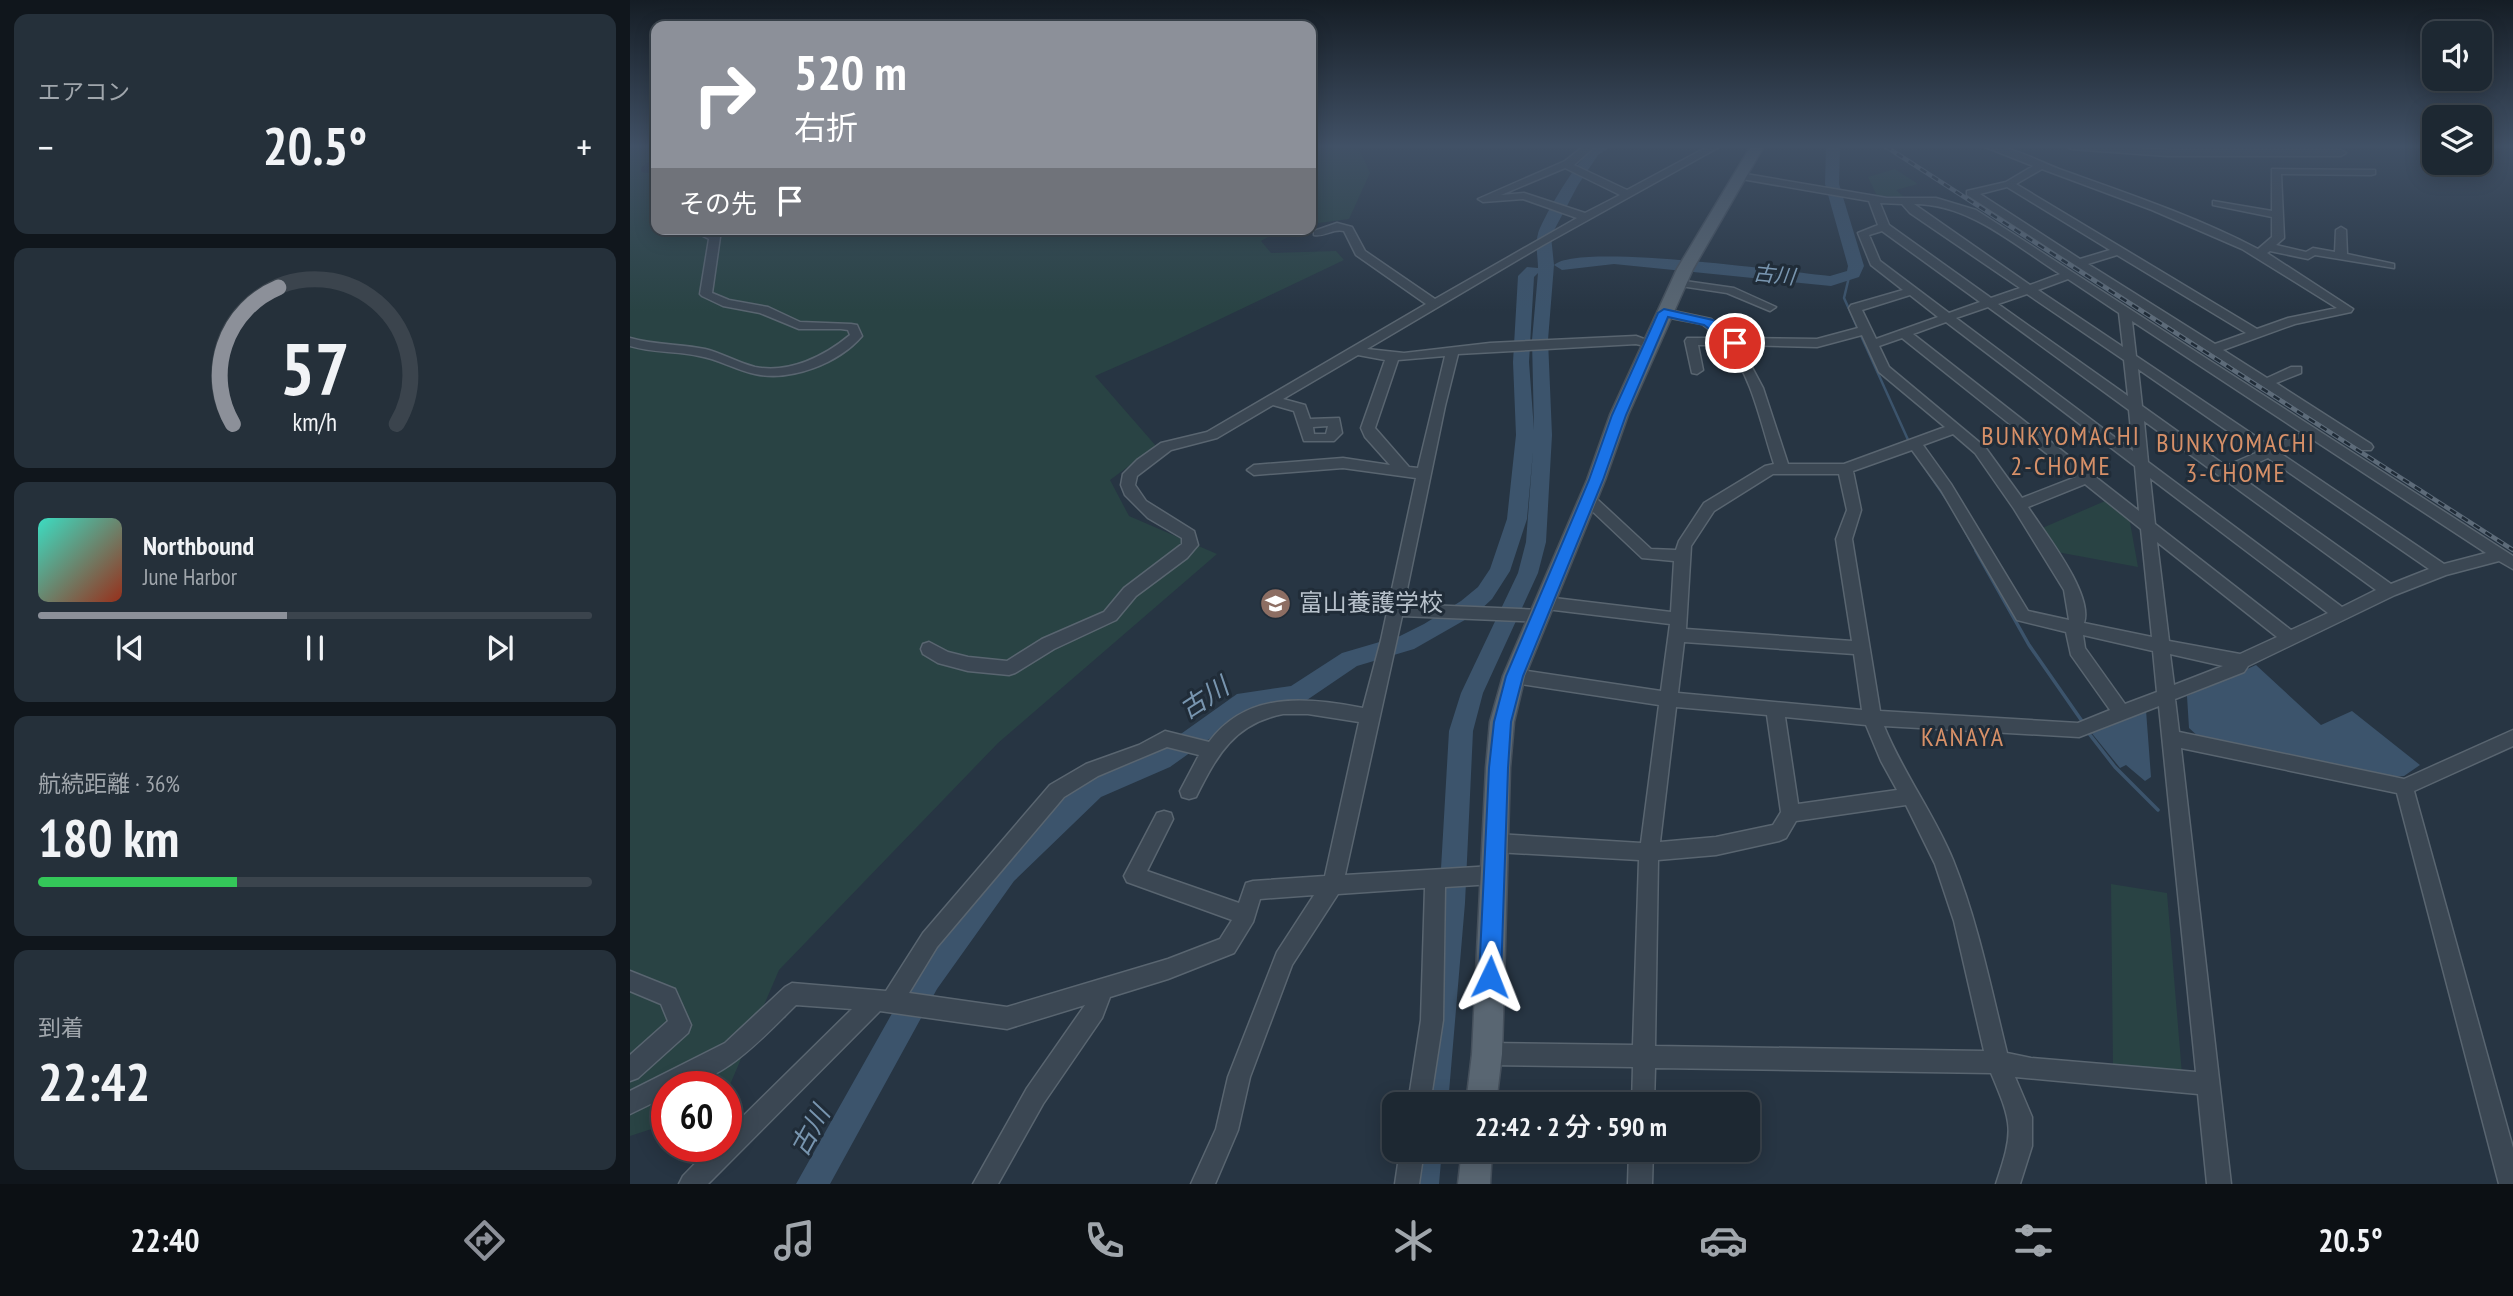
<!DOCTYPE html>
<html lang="ja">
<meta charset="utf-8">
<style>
body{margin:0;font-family:"PT Sans Narrow","Noto Sans JP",sans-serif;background:#25303a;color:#f1f3f6;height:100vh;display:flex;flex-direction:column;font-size:26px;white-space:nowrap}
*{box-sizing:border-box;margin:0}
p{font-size:23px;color:#a0a6ac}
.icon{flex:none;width:38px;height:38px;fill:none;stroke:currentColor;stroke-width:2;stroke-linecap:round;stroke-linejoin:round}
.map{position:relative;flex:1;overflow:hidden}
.panel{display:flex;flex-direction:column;gap:14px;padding:14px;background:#10161c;width:630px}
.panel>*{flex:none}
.guide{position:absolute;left:21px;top:21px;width:665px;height:214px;border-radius:14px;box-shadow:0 4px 18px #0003,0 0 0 2px #3b444d;background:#8c9099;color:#fff;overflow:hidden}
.fabs{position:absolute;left:1792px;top:21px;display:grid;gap:14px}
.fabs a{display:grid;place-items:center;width:70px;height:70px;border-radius:14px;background:#1d2832;box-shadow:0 4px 18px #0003,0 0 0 2px #3b444d;font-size:35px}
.speed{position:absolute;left:21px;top:1071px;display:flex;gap:14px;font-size:35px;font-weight:700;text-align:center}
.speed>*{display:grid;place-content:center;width:91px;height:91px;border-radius:50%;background:#1d2832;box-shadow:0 4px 18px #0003,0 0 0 2px #3b444d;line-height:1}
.speed .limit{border:10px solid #d22;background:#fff;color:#111}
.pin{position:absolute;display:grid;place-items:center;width:60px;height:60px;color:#fff;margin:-30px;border:4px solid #fff;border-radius:50%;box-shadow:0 2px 7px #0007}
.me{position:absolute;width:77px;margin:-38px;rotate:2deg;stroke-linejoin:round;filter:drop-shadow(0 0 5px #0008)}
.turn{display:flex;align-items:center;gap:24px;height:147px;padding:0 28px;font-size:32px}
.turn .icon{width:91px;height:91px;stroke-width:2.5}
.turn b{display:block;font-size:49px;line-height:60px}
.then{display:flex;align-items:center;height:66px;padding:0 28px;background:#0003;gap:14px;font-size:26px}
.big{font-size:52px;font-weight:600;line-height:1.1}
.panel .tile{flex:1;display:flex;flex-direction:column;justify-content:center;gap:10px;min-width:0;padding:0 24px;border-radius:14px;background:#25303a}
.panel .dial{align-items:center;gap:0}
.dial svg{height:182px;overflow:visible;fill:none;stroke:#3b444d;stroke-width:7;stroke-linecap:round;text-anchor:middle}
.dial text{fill:#f1f3f6;stroke:none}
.song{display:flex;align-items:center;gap:21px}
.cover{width:84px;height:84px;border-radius:10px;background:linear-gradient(135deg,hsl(170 70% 55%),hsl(10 70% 35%))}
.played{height:7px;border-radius:4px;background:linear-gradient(90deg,#8c9099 45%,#3b444d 45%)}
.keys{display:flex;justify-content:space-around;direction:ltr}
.heat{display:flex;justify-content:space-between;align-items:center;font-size:38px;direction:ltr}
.charge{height:10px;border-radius:5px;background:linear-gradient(90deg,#34c759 36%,#3b444d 0)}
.trip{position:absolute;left:752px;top:1092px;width:378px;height:70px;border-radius:14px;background:#1d2832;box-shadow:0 4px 18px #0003,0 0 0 2px #3b444d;font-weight:600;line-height:70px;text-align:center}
.tabs{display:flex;height:112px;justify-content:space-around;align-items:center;background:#0c1014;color:#a0a6ac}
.tabs .icon{width:49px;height:49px}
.tabs .selected{color:#8c9099}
.tabs b{font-size:32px;color:#f1f3f6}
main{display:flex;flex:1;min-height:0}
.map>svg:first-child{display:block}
.green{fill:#294344}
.water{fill:#3c546c}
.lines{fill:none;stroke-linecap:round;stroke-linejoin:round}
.stream-far1{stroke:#3c546c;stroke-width:2.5}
.stream{stroke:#3c546c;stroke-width:3.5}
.river{fill:#3c546c;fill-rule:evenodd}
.minor-casing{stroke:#596570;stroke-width:3}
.major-casing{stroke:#45505c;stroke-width:3}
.minor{fill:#3b4753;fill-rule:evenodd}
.major{fill:#596672;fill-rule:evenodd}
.rail-casing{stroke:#5d6b79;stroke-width:4.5}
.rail{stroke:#202c38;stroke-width:2.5;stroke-dasharray:7;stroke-linecap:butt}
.route{fill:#1a73e8;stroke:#114b97;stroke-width:2}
.labels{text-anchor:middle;stroke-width:6;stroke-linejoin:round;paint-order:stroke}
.far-water-label{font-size:21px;font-style:italic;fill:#7895af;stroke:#202c38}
.poi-label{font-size:24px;fill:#b8c2cc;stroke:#202c38;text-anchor:start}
.neighbourhood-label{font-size:26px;letter-spacing:2px;fill:#d79068;stroke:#202c38}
.water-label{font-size:26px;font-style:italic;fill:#7895af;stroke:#202c38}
</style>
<main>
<section class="panel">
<div class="tile"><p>エアコン</p>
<div class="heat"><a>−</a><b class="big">20.5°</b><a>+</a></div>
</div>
<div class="tile dial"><svg viewBox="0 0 100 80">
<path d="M14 69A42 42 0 1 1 86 69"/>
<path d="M14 69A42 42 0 0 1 34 9" stroke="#8c9099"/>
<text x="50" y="56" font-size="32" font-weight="700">57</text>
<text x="50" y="72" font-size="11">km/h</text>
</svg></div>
<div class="tile">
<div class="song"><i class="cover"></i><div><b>Northbound</b><p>June Harbor</p></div></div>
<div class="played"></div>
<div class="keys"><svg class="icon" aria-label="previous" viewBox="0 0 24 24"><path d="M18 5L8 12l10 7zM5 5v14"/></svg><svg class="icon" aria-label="pause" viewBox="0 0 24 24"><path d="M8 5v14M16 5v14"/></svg><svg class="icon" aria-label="next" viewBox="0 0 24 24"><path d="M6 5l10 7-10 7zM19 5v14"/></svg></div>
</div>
<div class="tile"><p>航続距離 · 36%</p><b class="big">180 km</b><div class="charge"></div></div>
<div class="tile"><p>到着</p><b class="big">22:42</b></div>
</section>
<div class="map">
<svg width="1883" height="1184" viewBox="0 0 1883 1184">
<rect width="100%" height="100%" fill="#273543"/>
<!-- green -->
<path class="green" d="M0,146H26V156L11,168V172L26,174V229H652L631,241L641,253L706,251L714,260L540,343L465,376L526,446L480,480L499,516L587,554L368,743L149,970L96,1094V1087H37V1124L0,1136Z
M681,146H728L740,173L719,219L681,224Z
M1265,169L1288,184L1266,190L1274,197L1247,196L1238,177Z
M1482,498L1499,517L1508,567L1427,552L1410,529Z
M1481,884L1537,893L1552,1074L1483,1068Z"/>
<!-- water -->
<path class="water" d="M1626,665L1691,725L1722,711L1790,765L1774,776L1751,778L1570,738L1559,728L1557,696Z
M1516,710L1521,777L1515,781L1496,765L1490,768L1460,731Z"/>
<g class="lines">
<!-- stream-far1 -->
<path class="stream-far1" d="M1219,277L1214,298L1279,442
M1282,449L1321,506
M1330,522L1347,553"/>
<!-- stream -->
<path class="stream" d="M1346,551L1399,645L1454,724
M1457,731L1485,767L1528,810"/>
<!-- river -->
<path class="river" d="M966,146H982L968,155L948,185L921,236L924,265L918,340L922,435L916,542L908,573L853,693L843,731L835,903L818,1104H788L809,903L819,731L831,693L888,573L896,542L903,451L897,519L880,571L862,599L847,613L784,649L727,666L674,702L620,710L540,767L471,797L384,881L307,989L200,1184H166L287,969L318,924L366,863L453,781L524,753L607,694L661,686L712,653L770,636L794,624L831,601L848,587L860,569L877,519L886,435L883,362L888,276L897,267L908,268C908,258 905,244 908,234C913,217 951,153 966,146ZM908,273L902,340L904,430L899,362L904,277Z
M1196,146H1210L1209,184L1234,266L1229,277L1201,286L984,264L932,270L924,265C948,242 1158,272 1200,276L1217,271L1218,266L1195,184Z
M782,1150H812L809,1184H777Z"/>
<defs>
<path id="minor" d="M954,146H965L944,165L997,190L1079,146H1091L913,245L737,349L774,353L860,343L1006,336L1025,343L1019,347L1006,344L828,354L815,406L774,604L911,610L917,612L919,616L917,620L911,622L772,616L715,875L863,866L870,869L873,875L870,881L863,884L815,887L813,1020L800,1104H778L791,1020L795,888L708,894L662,965L620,1077L608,1130L585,1184H561L586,1129L598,1077L647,952L684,895L630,899L623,922L604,953L538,979L480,997L472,1018L413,1104L368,1184H343L397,1088L455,1005L377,1029L250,1011L78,1184H49L53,1176L82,1146H96V1133L222,1009L166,1005C130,1040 90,1087 37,1087V1096L0,1114V1091L95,1043L155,987L162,983L256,991L293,933L420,785L456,764L509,745L535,731L579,742C617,691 676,697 733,708L751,640L786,478L713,468L624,475L617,470L624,465L713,458L760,465L735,437L731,428L755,360L728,355L653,399L675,405L680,419L709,418L712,433L704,441H674L664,411L643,405L587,438L541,450L507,476L505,485L516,501L564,531L568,545L557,558L506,596L486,620L424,649L385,673L379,675L338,671L308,663L293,654L291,649L293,644L299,642L318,652L338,657L377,661L412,639L474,612L494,588L552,544V538L518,518L495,495L491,485L493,474L507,460L531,443L577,432L796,304L726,255L714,231C703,228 695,237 684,235V231L707,223L722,227L735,251L805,299L947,218L893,199L853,202L848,199L935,161ZM935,168L990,195L955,213L894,193L871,195ZM815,356L788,468L779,467L745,428L768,360ZM698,426L696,434H684L683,427ZM653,714H678L729,722L695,876L623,881L616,883L609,903L517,871L543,819L541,813L534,811L527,813L494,876L497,882L602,920L590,939L538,959L377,1007L279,993L307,947L434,797L468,776L537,747L569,755L550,791L552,797L559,799L566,797C587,755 604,724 653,714Z
M1353,146C1378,144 1406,160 1429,169C1496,193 1565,216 1628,249L1642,237V217L1583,205V201L1642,211V169L1745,170V174L1741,175L1651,174L1654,238L1646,245L1676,252L1683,248L1705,252L1706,230L1711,227L1716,230L1717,254L1764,264V268L1685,255L1678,259L1640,251L1637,253L1723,309L1721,312L1665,324L1593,350L1637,378L1661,367H1671V373L1646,383L1741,444L1743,447L1741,450H1731L1337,195V191L1376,182L1403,166ZM1412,169L1522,210L1612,249L1707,308L1658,318L1627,329L1386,184ZM1377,187L1480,250L1450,259L1350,194ZM1487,255L1616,333L1585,344L1458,264Z
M1436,146H1476L1537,150H1711L1716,153L1711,156H1537L1441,149Z
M1110,173L1257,198H1306L1346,210L1883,556V569L1869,561L1816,575L1765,595L1618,666L1614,672L1545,699L1549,732L1774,779L1883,730V746L1784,791L1883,1148V1184H1869L1767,793L1551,748L1601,1184H1577L1568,1094L1385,1077L1402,1117V1146L1390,1184H1366C1384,1130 1383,1125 1361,1073L1025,1068L1024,1104H1002L1003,1067L857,1065L849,1062L846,1054L849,1046L857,1043L1003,1045L1009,860L866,852L859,849L856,843L859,837L866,834L1011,843L1029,705L884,683L878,681L876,676L878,671L884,669L1031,691L1040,624L916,609L910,607L908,603L910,599L916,597L1041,612L1044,561L1012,558L959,508L951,507L949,503L956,498L968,500L1021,549L1046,550L1049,541L1074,503L1135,466L1144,464C1131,425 1123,379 1097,345H1068L1073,370L1067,374L1062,373L1055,341L1057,338H1091L1072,324L1030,316L1028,313L1034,309L1081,319L1104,338L1187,339L1228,328L1219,308L1221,305L1273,290L1241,265L1228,233L1248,225L1239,201L1106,178L1105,176ZM1250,203L1272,204L1280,213L1390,288L1361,298L1259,225ZM1284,204C1340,204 1384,245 1430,274L1400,285ZM1252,231L1350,302L1319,313L1250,261L1239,235ZM1438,279L1489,313L1493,347L1408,290ZM1397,294L1494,360L1498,396L1368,304ZM1280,295L1308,317L1246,339L1232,310ZM1358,307L1499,410L1503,451L1326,318ZM1502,321L1672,433L1640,446L1506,356ZM1316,322L1505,466L1509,511L1283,334ZM1232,335L1249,372L1315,427L1214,464H1158L1133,388L1110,345L1187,347ZM1272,338L1446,477L1392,498L1355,447L1259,367L1249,346ZM1508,369L1628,452L1596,466L1512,406ZM1514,421L1746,590L1712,607L1518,462ZM1323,434L1345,453L1384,509L1434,590L1439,620L1398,611L1321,484L1293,445ZM1682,439L1856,553L1814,564L1650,453ZM1282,450L1311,490L1387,620L1436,632L1441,655L1480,710L1448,723L1250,711L1222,539L1231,510L1223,471ZM1638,458L1799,569L1761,584L1605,473ZM1143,474H1209L1217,510L1206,539L1222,641L1056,629L1061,546L1084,511ZM1520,478L1698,613L1661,630L1525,524ZM1455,484L1511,529L1522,637L1454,623C1464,594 1414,532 1398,507ZM1527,542L1647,637L1610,654L1539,641ZM1453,635L1523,651L1527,692L1495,704L1455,648ZM1054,642L1224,654L1232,710L1048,693ZM1540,654L1593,666L1544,685ZM1529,706L1566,1072L1401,1058L1377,1053C1361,989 1348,922 1323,860C1304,814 1273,773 1254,726L1449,737ZM1046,707L1137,715L1151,812L1143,825L1086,837L1030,842ZM1155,717L1236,725L1251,761L1267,790L1168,804ZM1276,805L1305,864L1324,921L1354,1051L1025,1046L1028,860L1086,855L1149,841L1156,838L1166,821Z
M59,229H75L90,237L82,293L99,300L138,307L170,322L221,324L227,325L232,336C209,363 161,382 125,374C106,370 88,359 69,356C46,351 23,353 0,346V338C25,345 50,344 75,349C92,353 108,363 125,367C159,374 195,356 220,335L218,330L211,329H169L130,313L93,306L72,296L70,294L79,239Z
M1048,280L1104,288L1146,307L1140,311L1097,293L1044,285V281Z
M0,971L45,989L61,1025L58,1033L8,1078L0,1081V1055L38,1021L31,1004L0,991Z
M770,1150H794L789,1184H765Z
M999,1150H1023L1022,1184H998Z"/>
<path id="major" d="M1121,146H1134L1063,269L998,415L975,480L895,676L884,722L880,768L872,1054L866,1104H836L842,1054L856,768L860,722L873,676L957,480L980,415L1047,269Z
M832,1150H862L860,1184H828Z"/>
</defs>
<!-- minor casing -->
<use href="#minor" class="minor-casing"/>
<!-- major casing -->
<use href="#major" class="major-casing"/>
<!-- minor -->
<use href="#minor" class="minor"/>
<!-- major -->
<use href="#major" class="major"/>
<defs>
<path id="rail" d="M1255,146L1883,550"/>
</defs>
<!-- rail casing -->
<use href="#rail" class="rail-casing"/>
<!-- rail -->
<use href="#rail" class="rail"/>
</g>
<!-- sky -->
<linearGradient id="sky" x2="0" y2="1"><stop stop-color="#151d25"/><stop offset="0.47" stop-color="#415166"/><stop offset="1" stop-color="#415166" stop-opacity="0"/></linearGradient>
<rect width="1883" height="311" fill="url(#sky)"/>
<!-- route -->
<path class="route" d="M1034,309L1083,320L1111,343L1109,345H1100L1074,325L1038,317L996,415L973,480L893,676L881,722L878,768L871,977L867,985L860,988L852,985L849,977L859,768L864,722L876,676L959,480L982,415L1028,313Z"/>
<!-- icons -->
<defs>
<symbol id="school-disc" viewBox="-11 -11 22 22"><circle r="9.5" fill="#8d6e63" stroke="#202c38"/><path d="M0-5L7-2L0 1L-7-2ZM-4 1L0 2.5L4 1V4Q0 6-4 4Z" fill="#fff"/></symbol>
</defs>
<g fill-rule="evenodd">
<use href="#school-disc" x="628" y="586" width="35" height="35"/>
</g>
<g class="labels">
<!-- far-water labels -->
<g class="far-water-label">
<text transform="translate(1144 275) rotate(6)" y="7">古川</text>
</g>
<!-- poi labels -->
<g class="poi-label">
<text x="669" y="611">富山養護学校</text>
</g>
<!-- neighbourhood labels -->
<g class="neighbourhood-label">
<text x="1431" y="445">BUNKYOMACHI<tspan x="1431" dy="30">2-CHOME</tspan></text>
<text x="1606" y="452">BUNKYOMACHI<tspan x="1606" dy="30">3-CHOME</tspan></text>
<text x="1333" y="746">KANAYA</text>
</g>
<!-- water labels -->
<g class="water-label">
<text transform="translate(574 698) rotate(-33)" y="9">古川</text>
<text transform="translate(180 1131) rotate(-61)" y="9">古川</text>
</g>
</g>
</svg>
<div class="fabs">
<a><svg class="icon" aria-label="sound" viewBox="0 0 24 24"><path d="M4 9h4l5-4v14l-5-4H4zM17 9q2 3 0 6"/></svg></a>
<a><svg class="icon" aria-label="layers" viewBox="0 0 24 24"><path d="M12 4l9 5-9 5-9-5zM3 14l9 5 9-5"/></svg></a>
</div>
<div class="speed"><div class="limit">60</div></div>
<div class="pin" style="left:1105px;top:343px;background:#d93025"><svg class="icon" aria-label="arrive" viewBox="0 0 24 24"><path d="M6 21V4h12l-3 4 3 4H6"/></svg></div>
<svg class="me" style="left:860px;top:977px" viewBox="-20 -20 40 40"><path d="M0-17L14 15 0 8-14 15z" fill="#1a73e8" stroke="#fff" stroke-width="4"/></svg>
<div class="trip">22:42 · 2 分 · 590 m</div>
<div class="guide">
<div class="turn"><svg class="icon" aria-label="right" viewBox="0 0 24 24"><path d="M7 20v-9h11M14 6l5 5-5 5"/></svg><div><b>520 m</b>右折</div></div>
<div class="then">その先<svg class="icon" aria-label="arrive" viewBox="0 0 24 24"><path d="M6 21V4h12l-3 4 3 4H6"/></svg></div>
</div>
</div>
</main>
<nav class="tabs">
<b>22:40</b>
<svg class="icon selected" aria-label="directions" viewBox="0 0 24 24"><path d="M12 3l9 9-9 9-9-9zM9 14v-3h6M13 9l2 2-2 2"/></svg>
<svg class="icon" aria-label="music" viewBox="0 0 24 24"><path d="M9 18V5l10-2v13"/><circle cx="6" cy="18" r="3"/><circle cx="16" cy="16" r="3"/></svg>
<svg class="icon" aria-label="phone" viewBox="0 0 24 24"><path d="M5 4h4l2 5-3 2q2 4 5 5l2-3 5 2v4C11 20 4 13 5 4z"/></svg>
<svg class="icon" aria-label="climate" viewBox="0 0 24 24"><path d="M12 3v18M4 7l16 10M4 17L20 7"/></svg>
<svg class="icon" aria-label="car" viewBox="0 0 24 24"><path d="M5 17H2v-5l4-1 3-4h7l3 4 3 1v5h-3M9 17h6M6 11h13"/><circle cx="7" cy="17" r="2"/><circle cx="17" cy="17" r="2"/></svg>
<svg class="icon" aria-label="filters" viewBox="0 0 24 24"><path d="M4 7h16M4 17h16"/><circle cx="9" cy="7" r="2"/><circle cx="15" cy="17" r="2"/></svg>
<b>20.5°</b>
</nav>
